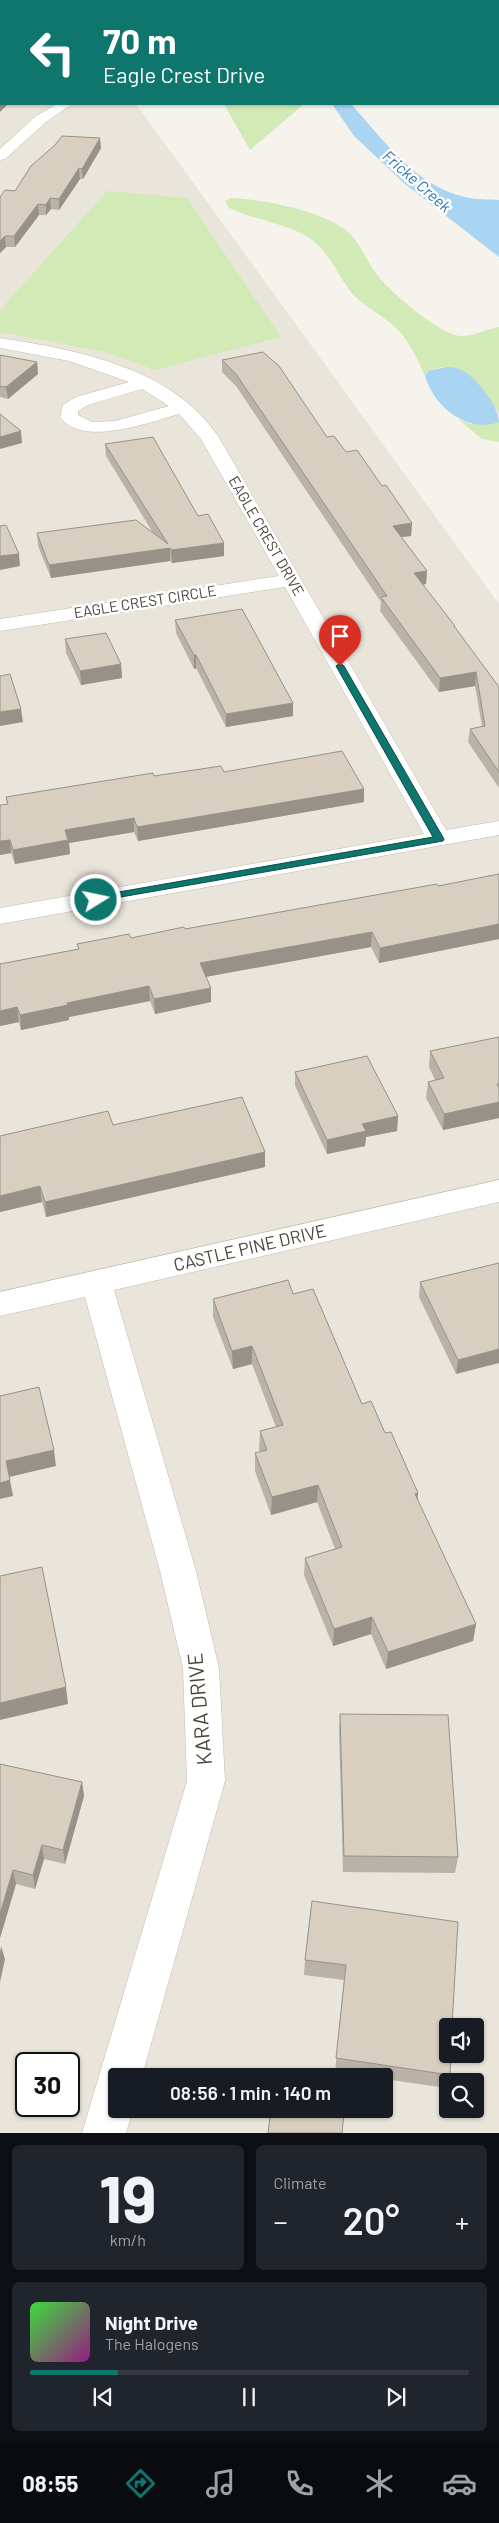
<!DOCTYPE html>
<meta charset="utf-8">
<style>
body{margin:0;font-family:Barlow,sans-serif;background:#20242c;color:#f1f3f6;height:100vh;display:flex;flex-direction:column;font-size:19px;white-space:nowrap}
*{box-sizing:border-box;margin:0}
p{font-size:16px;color:#9ea1a6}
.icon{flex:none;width:28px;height:28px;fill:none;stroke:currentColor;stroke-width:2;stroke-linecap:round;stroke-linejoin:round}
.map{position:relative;height:2133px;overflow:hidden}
.side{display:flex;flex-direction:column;gap:12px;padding:12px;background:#0d0f14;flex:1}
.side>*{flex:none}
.guide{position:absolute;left:0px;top:0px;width:500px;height:105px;box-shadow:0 1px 4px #0004;background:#0f766e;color:#fff;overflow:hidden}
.fabs{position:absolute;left:439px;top:2018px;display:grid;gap:10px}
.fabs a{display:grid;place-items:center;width:45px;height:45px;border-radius:5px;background:#171b24;box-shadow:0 1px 4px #0004;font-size:25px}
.speed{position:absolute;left:15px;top:2052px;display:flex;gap:10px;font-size:25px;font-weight:700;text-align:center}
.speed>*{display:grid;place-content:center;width:65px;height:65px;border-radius:50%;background:#171b24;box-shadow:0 1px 4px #0004;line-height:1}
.speed .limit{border:2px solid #111;border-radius:8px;background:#fff;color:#111}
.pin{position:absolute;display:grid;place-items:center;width:42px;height:42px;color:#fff;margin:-51px -21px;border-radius:50% 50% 50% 0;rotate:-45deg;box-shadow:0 0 5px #0007}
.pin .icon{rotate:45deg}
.me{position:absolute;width:55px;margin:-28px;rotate:80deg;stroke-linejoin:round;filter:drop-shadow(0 0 4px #0008)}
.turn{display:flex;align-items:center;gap:18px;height:105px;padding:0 20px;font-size:22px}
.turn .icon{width:65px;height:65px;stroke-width:2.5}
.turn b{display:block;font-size:35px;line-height:42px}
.big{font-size:38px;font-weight:600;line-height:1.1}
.side .card{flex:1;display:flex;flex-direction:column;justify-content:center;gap:8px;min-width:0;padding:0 18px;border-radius:8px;background:#20242c}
.side .dial{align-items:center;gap:0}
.dial b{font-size:65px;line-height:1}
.song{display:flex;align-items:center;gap:15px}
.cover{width:60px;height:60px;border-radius:8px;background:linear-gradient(135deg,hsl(120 70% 55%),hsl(310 70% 35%))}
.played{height:5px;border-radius:2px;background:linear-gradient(90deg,#0f766e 20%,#363941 20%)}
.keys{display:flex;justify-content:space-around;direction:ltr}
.heat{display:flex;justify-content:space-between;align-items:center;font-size:28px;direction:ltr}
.side .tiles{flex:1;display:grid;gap:12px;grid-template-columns:1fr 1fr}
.card:last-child{grid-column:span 2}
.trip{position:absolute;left:108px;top:2068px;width:285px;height:50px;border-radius:5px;background:#171b24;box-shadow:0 1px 4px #0004;font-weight:600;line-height:50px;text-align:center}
.tab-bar{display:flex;height:80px;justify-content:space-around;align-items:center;background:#090b0e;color:#9ea1a6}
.tab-bar .icon{width:35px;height:35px}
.tab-bar .current{color:#0f766e}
.tab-bar b{font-size:22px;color:#f1f3f6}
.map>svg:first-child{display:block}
.residential{fill:#eae5da;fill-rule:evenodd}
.green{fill:#d2eab5}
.water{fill:#a9d4f2}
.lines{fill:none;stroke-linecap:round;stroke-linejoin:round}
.minor-casing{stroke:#c2bbae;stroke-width:1}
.minor{fill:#fff;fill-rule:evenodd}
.wall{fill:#bab2a6}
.shaded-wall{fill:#979187}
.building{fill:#d8cfc1;stroke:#979187}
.route{fill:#0f766e;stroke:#0a4d48}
.labels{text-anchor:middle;stroke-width:5;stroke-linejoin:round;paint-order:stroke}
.far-street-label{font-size:15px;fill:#4b4439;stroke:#fff}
.far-water-label{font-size:16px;font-style:italic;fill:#2e7ab2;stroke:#fff}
.street-label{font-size:18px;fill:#4b4439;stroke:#fff}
.near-street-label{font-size:21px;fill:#4b4439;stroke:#fff}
</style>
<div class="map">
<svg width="499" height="2133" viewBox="0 0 499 2133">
<rect width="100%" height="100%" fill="#f6f3ec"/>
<!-- residential -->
<path class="residential" d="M0,0L62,1H1V104H136L499,604V2133H0ZM448,2026H475V2054H448ZM26,2064H69V2106H26ZM116,2076H384V2109H116ZM448,2081H475V2109H448Z"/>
<!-- green -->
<path class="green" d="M224,104H304L250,150Z
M107,191L187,198L281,337L155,370L105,352L0,332V310Z
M231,198C262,199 322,211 347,231C359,241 366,259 375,272C386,289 442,337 462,336C474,336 487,329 499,327V413C484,393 468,361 439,368C433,370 429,370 425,376C417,358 409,340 395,327C381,314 362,306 350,291C336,272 329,251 308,237C285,223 254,220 229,208L225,201Z
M459,420L471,424L499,422V442L482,439Z"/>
<!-- water -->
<path class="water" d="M332,104H351C383,139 415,186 465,197C476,200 488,199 499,200V257L405,184L354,136Z
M446,367C453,367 459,368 465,372C478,381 499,406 499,422C466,434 434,406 425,376L429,371Z"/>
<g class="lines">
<defs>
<path id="minor" d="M344,0H356L357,1H345Z
M57,104H72L46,122L5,159L0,160V149L36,116Z
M0,338C77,350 171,367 218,436L446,830L499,821V835L0,924V908L424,834L285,587L0,631V619L279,576L201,439L179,414C150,422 82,448 60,417L63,405L76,397L129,382L69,361L0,348ZM142,389L169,406L115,421L92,422L78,415V411L88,405Z
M499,1180V1202L114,1290L196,1571L219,1668L225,1781L142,2076H116V2109H133L126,2133H82L187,1781L183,1668L160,1571L85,1297L0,1316V1292Z"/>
</defs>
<!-- minor casing -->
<use href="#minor" class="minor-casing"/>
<!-- minor -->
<use href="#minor" class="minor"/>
</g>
<!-- wall -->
<path class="wall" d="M101,148L83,179H80L59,210L51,209L46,215H39L15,247H6L0,253V197L15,191Z
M0,355L37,362L38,374L8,399L0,397Z
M222,360L327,437L346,452L382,486L412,523L411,536L401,537L427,571L426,584L423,585L499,687V788L468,742L470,729L482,726L475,686L439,692L380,611L381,602L236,386L222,372Z
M105,444L198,516L224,543V556L172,563L170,561L51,578L38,546L37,533H153L106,456Z
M175,620L293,716L226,727L196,668L194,669L176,633Z
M65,639L121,664L122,678L81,685L66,653Z
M224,772L364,802L138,841L134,832L69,843L70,854L15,864L11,853L0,855L7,804L6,797L154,776Z
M499,874V939L379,963L371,947L206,976L211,1002L155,1014L150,1001L69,1017V1020L21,1030L19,1022L0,1026V964L78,949L77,944L131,938L185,929L438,886Z
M499,1037V1118L443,1130L426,1098L428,1082L435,1080L429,1067L430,1051Z
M295,1072L398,1116L397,1131L366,1137L365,1146L327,1154L295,1086Z
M113,1125L265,1152V1167L46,1217L42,1202L0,1212Z
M499,1263L456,1374L419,1297L420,1282Z
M293,1294L362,1404L385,1433L418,1493L417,1500L476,1624L473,1641L386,1669L371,1634L333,1646L304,1575L305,1558L335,1549L317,1502L271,1515L255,1471V1453L260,1452L259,1449L260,1431L276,1427L252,1364L233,1369L213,1317V1299Z
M340,1714L458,1857L455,1873L343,1872L339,1731Z
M0,1764L82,1782L84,1796L65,1864L44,1859L35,1889L16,1884L0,1938Z
M312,1901L450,2075L448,2081L447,2088L384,2079V2076H365L335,2072L344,1980L304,1975L305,1960Z"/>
<!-- shaded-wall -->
<path class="shaded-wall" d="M1,100V104H8L0,112V101Z
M100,138L101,148L83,179L82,169Z
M79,168L80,179L59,210V199Z
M50,198L51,209L46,215V205Z
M38,204L39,215L15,247L14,236Z
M5,236L6,247L0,253V241Z
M37,362L38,374L8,399L6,387Z
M21,431L22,443L0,449V437Z
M412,523L411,536L392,538L393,526Z
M224,543V556L172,563L171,550Z
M170,548V561L51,578L49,565Z
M19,554L20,566L0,570V556Z
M427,571L426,584L413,586L414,573Z
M194,655H196V668L194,669Z
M121,664L122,678L81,685L80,671Z
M476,672L475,686L439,692L440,678Z
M293,703V716L226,727V714Z
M21,709L23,722L0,726V712Z
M364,789V802L138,841L137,827Z
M134,818V832L69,843L70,854L15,864L13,850L65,830Z
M10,840L11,853L0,855V841Z
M499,924V939L379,963L380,948Z
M372,932L371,947L200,978V963Z
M149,986L150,1001L69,1017V1020L21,1030L20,1015L67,1003Z
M211,988V1002L155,1014L154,999Z
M17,1007L19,1022L0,1026V1011Z
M499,1102V1118L443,1130L444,1114Z
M398,1116L397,1131L366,1137L365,1146L327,1154V1140L362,1124Z
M265,1152V1167L46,1217L45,1202Z
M40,1186L42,1202L0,1212V1196Z
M252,1346V1364L233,1369L232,1351Z
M499,1349V1363L456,1374L458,1360Z
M54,1450L56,1466L9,1477L6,1461Z
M10,1480L13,1496L0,1499V1483Z
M318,1485L317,1502L271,1515L272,1497Z
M418,1493L416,1511L415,1494Z
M372,1617L371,1634L333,1646L334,1629Z
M476,1624L473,1641L386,1669L388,1652Z
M66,1687L68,1704L0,1720V1703Z
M82,1782L84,1796L65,1864L63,1850Z
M42,1845L44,1859L35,1889L33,1875Z
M13,1870L16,1884L0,1938V1914Z
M1,1946L5,1959L0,1982V1953Z"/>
<!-- building -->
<path class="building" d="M0,92H1V100L0,101Z
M62,136L100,138L82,169L79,168L59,199L50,198L46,205L38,204L14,236H5L0,241V197L5,190L15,191L31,166L55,145Z
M263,352L279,366L327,437L334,436L346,452L357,450L382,486L386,485L412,523L393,526L427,571L414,573L455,626H454L499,687V772L470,729L485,726L476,672L440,678L381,597L387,596L236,374L222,360Z
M0,355L37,362L6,387L0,386Z
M0,414L21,431L0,437Z
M153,437L198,516L208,514L224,543L171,550L170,548L49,565L37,533L136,520L168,544L105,444Z
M6,525L19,554L0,556V526Z
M242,609L293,703L226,714L196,655H194L175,620Z
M106,633L121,664L80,671L65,639Z
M10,674L21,709L0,712V676Z
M342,751L364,789L137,827L134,818L65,830L68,840L13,850L10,840L0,841V805L8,804L6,797L153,773L154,776L221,766L224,772Z
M499,874V924L380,948L372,932L200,963L211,988L154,999L149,986L67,1003L68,1005L20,1015L17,1007L0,1011V964L79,949L77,944L129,934L131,938L184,927L185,929L437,884L438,886Z
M499,1037V1084H497L499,1088V1102L444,1114L428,1082L444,1078L430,1051Z
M367,1056L398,1116L362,1124L366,1131L327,1140L295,1072Z
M242,1097L265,1152L45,1202L40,1186L0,1196V1136L108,1111L113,1125Z
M499,1263V1349L458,1360L420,1282Z
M288,1280L293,1294L313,1289L362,1404L371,1401L385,1433L391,1432L418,1493L415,1494L476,1624L388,1652L372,1617L334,1629L305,1558L342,1547L318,1485L272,1497L255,1453L267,1450L260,1431L283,1425L252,1346L232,1351L213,1299Z
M39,1387L54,1450L6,1461L10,1480L0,1483V1396Z
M42,1567L66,1687L0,1703V1576Z
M340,1714L448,1715L458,1857L344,1856Z
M0,1764L82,1782L63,1850L42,1845L33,1875L13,1870L0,1914Z
M312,1901L458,1922L452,2026H448V2054H451L450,2075L336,2058L346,1965L305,1960Z
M271,2109H309L344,2114L342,2133H268Z"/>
<!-- route -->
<path class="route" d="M340,663L344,666L444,839L443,841L92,902L90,900L96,896L433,837L336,666Z"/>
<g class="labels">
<!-- far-street labels -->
<g class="far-street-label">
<text transform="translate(266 536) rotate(60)" y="5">EAGLE CREST DRIVE</text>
<text transform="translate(145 602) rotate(-9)" y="5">EAGLE CREST CIRCLE</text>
</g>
<!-- far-water labels -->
<g class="far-water-label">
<text transform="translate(417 181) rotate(41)" y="6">Fricke Creek</text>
</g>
<!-- street labels -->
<g class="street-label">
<text transform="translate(250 1248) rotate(-13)" y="6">CASTLE PINE DRIVE</text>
</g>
<!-- near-street labels -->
<g class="near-street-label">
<text transform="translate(200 1709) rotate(-95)" y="7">KARA DRIVE</text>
</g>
</g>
</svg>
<div class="fabs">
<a><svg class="icon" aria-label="sound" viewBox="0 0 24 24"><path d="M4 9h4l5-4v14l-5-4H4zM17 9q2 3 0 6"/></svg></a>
<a><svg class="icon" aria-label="search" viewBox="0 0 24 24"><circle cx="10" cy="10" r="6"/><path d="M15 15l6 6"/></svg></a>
</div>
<div class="speed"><div class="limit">30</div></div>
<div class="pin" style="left:340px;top:666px;background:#d93025"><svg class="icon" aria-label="arrive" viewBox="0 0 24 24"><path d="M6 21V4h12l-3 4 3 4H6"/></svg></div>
<svg class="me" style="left:96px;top:900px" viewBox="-20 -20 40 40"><circle r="17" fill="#0f766e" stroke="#fff" stroke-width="3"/><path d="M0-11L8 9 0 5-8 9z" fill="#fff"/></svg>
<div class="trip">08:56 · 1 min · 140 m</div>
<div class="guide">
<div class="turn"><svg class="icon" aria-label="left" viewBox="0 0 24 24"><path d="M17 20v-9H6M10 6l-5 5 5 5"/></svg><div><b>70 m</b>Eagle Crest Drive</div></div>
</div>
</div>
<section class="side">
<div class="tiles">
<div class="card dial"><b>19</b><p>km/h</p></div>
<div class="card"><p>Climate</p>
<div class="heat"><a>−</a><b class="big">20°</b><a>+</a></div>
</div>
<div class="card">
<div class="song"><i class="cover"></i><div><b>Night Drive</b><p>The Halogens</p></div></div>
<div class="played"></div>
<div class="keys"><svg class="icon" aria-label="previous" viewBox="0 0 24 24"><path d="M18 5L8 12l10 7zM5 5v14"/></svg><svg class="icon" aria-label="pause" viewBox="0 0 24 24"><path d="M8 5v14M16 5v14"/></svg><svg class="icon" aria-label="next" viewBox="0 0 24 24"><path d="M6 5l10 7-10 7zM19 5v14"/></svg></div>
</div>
</div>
</section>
<nav class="tab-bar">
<b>08:55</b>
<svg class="icon current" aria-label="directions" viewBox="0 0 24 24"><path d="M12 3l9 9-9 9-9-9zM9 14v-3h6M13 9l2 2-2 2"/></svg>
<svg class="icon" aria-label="music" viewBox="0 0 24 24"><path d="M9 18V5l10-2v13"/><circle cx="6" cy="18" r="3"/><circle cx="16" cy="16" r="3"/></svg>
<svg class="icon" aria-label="phone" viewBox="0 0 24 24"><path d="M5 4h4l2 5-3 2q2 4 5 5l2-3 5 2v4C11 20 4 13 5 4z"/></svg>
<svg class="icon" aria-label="climate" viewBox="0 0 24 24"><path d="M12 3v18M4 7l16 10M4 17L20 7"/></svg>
<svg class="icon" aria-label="car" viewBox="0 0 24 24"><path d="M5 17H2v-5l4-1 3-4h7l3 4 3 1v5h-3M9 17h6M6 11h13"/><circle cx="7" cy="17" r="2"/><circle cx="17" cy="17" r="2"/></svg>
</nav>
